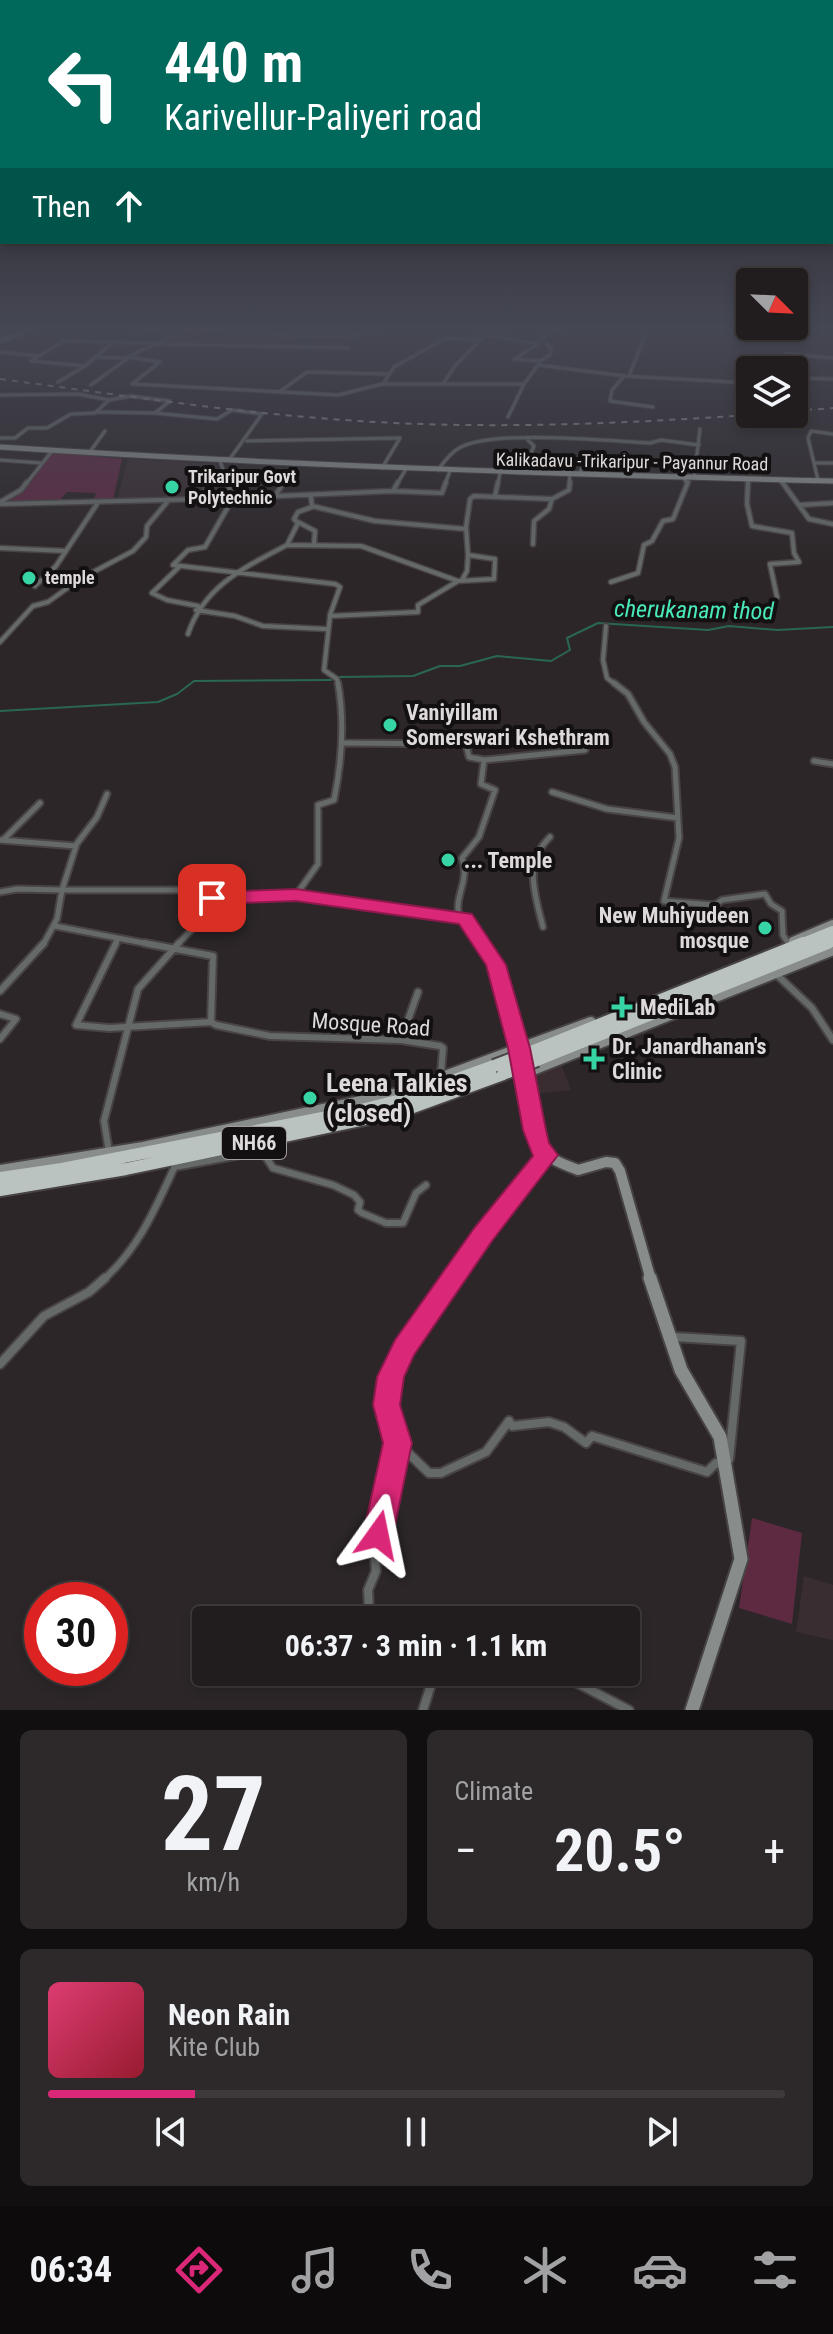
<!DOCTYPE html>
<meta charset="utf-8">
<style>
body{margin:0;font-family:"Roboto Condensed",sans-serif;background:#2d292b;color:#f1f3f6;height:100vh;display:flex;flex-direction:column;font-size:30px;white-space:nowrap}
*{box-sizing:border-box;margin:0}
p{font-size:26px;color:#a2a1a4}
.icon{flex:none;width:44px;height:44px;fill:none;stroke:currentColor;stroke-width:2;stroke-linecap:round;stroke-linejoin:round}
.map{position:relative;height:1710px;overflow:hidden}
.panel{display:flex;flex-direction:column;gap:20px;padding:20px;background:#120f10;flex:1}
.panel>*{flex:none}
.hud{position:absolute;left:0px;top:0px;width:834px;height:244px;box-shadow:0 4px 12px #0003,0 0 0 2px #3e3a3c;background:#00695c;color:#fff;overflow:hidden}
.needle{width:52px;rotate:114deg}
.tools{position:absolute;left:736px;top:268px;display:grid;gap:16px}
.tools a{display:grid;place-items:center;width:72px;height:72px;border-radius:8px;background:#211c1e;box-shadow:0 4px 12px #0003,0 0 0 2px #3e3a3c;font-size:40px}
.speed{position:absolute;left:24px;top:1582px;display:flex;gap:16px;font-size:40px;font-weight:700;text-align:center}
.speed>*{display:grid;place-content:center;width:104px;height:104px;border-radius:50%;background:#211c1e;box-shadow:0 4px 12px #0003,0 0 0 2px #3e3a3c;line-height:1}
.speed .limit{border:12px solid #d22;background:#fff;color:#111}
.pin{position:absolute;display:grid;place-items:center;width:68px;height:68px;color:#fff;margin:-34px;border-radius:16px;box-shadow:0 4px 12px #0006}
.me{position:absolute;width:88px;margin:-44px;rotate:12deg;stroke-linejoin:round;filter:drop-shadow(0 0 6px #0008)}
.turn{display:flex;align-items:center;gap:28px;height:168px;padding:0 32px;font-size:36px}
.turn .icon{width:104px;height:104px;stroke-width:2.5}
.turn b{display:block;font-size:56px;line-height:68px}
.then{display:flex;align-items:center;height:76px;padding:0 32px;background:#0003;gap:16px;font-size:30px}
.big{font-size:60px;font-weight:700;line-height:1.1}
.panel .widget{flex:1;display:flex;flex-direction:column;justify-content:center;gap:12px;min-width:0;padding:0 28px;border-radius:12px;background:#2d292b}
.panel .dial{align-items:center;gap:0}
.dial b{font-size:104px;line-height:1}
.song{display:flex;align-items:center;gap:24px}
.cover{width:96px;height:96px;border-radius:12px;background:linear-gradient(135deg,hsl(340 70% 55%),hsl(350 70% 35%))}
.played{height:8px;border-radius:4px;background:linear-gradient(90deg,#db2777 20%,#3e3a3c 20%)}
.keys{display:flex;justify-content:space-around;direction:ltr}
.heat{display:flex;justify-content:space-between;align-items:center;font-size:44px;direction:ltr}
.panel .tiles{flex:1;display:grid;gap:20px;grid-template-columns:1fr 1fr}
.widget:last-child{grid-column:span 2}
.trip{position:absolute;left:192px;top:1606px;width:448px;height:80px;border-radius:8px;background:#211c1e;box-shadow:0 4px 12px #0003,0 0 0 2px #3e3a3c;font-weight:700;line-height:80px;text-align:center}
.menu{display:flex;height:128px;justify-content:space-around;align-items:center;background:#0d0b0c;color:#a2a1a4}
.menu .icon{width:56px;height:56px}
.menu .selected{color:#db2777}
.menu b{font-size:36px;color:#f1f3f6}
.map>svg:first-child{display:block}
.built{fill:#392d31}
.green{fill:#5d2a42}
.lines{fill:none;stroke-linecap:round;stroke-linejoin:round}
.stream{stroke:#2a6752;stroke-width:2}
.street-far4-casing{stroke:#484345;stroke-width:5}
.street-far3-casing{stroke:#484345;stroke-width:7}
.street-far2-casing{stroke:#484345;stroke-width:9}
.street-far1-casing{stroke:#484345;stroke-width:10}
.street-casing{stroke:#484345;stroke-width:12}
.secondary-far3-casing{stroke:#484345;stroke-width:7}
.secondary-far2-casing{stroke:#484345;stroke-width:12}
.secondary-far1-casing{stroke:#484345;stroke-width:14}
.secondary-casing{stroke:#484345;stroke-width:17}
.highway-far1-casing{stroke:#484345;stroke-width:14}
.highway-casing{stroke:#484345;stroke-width:16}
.street-far4{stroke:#656967;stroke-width:3}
.street-far3{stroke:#656967;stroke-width:4}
.street-far2{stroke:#656967;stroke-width:5}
.street-far1{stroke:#656967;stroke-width:6}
.street{stroke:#656967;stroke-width:8}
.secondary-far3{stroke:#888d8b;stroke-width:5}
.secondary-far2{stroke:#888d8b;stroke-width:8}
.secondary-far1{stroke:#888d8b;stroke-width:10}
.secondary{stroke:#888d8b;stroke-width:13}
.highway-far1{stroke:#bac3bf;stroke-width:10}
.highway{stroke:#bac3bf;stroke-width:12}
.rail{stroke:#918b8d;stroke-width:2;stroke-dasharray:6 6;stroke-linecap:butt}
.highway-bridge-casing{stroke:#484345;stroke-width:16;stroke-linecap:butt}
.highway-bridge{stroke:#bac3bf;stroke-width:12}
.route{fill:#db2777;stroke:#8e194d;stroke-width:2}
.poi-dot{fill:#37d4a6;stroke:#131011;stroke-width:3}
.labels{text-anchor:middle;stroke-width:8;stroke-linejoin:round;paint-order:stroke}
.far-street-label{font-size:18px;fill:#ded9db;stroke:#131011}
.far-poi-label{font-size:18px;font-weight:bold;fill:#ded9db;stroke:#131011;text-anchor:start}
.shield{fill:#131011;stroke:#a19d9e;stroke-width:2}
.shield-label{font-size:20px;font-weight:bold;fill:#ded9db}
.poi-label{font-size:22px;font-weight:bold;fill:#ded9db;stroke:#131011;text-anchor:start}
.street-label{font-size:22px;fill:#ded9db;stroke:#131011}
.water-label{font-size:24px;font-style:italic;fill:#4ae9b9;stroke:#131011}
.near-poi-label{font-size:26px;font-weight:bold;fill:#ded9db;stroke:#131011;text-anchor:start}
</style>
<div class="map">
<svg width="833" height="1710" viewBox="0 0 833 1710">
<rect width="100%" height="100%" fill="#2c2628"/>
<!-- built -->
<path class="built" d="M128,459L216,463L227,497L117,500Z
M560,1061L571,1090L533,1094L525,1067Z
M804,1576L833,1585V1640L796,1632Z"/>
<!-- green -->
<path class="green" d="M242,332L292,336L280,346L158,343L182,333L237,336Z
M52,452L122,459L113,500L94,499L96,493L67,492L57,503H4L20,493Z
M752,1518L802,1533L792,1624L739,1608Z"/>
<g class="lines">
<!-- stream -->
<path class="stream" d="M338,677L413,676L440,666H460L497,656L551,661L570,650L567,638L598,623L708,630L729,626L777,630L833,627
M0,711L158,702L177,694L194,681L331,680"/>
<defs>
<path id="street-far4" d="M148,329L180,333L127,357L160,362L132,384L338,395L382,384H524L538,365L625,376L750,383
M180,333L189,328C221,330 356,344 376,329
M270,333L279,327
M485,335L480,334L489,327
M536,343L550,331L567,327
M158,344L349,348
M0,352L38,356
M97,357L126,358
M540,361L550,355L551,349L547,344
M85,366L31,361L63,341L155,343
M783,370L787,354L833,358
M624,376L612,390L610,401L653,407
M629,376L645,336
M794,378L833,379
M58,382L85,366L112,343
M383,384L394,367L446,338L480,340L486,335L538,344L514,359L540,361L538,364
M443,384L454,367L479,341
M91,385L128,358
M279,392L307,372L390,374
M0,395L78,394L109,400L131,396L170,401L155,413L217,419L232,410L262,414L229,460
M97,412L155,413
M508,417L524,384
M0,438H15L28,428H47L71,414L95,413L108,401
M247,441L400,438L382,468
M89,453L105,431
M0,460L41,463
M220,461L228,484
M814,463H833
M438,470C444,462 450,453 459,448C491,429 610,441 650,443L661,440L699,445
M523,473L534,446L528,440
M560,474L565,458
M579,475L586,459L611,458
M684,478L687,484
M694,478L700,429
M781,480L784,484
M818,480L808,438L811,431L833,434
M26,484L52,451
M207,484L227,479
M283,484L295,464
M397,484L406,469
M445,484L450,471
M498,484L500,473
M569,484L570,475
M748,484V479"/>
<path id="street-far3" d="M227,482L233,498L205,547L188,550L173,565L335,584L340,587L330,615
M748,482L747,504L752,526L792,533L794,553L799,562L770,564L777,597
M782,482L809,519L833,524
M393,491L442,493L446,482
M275,496L284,482
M311,496L312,507L298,512L294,519L298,523L287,545L361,546L458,581
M495,496L498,482
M233,498L393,491L398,482
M552,499L569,490L570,482
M0,502L21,490L27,482
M0,504L203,499L208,482
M800,505L833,503
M312,506L375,521L466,529
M298,522L315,531L314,545
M0,548L66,551
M179,567L152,593L167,600L198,606
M462,580L467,571L468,555
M611,582L638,573L644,545L652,541L663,521L673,519L688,482
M35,586L56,566L97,504
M196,610L235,616L263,626L326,629
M606,626L603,660L607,678L616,685
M188,634C204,586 245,567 287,545
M0,642L33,606L48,602L80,579L133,551L146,537L147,526L168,501
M338,685L337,679L324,670L330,616L418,612V605L458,581L494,579L495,559L468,555L466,527L470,499L474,496L552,499L549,509L534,521L533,544"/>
<path id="street-far2" d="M338,683C345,723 342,761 334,800L318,805V864L296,895L459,917L470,924L485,945
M614,683L628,694L644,722L670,754L675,767L679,838L664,901L715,905L722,900L765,894L771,904L782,911L783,935L788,943
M344,743L466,744L469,757L484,760L481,784L495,790L479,837L462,858C470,882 454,894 459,917
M484,760L585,750
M814,761L833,764
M552,792L607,809L678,818
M0,840L76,846L62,890H178L212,898L296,895
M3,840L40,803
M75,846L97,817L107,794
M0,892L17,889L62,890L57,919L43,945
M55,926L154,945
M543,927C535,895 523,863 550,837
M115,945L118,938
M177,945L199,922L212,898"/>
<path id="street-far1" d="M116,943L76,1025L109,1028L211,1022
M144,943L213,956L211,1022L216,1025L270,1036L401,1040L440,1046L443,1048L441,1073
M484,943L498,975L519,1048
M776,974L812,1008L833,1040
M0,991L44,943
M0,1014L16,1019L0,1039
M401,1040L418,992
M109,1152L104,1121L138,989L179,943
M175,1167L262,1151L273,1168L333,1185L354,1195L360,1202L358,1210L362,1213L386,1223H403L416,1193L426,1185
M103,1280C139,1248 155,1209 175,1166
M451,1280L483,1234L547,1155"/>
<path id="street" d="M674,1337L741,1341L729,1459
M0,1364L44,1316L89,1292L105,1278
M397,1447L403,1448L429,1473H441L486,1452L509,1421L512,1426L549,1422L564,1427L586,1443L592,1436L707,1472L716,1463L722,1465
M362,1620L369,1608L368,1590L376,1571L374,1549L398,1443L386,1405L390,1377L404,1348L453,1278
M556,1672L629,1710
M423,1710L435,1672"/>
<path id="secondary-far3" d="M128,327H152
M0,341L34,327
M0,447C278,465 555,474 833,481"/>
<path id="secondary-far2" d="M793,941L833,924"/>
<path id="secondary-far1" d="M522,1064C527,1088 528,1141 549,1156C557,1163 569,1166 578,1170L606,1162L615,1163L620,1171L651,1280
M525,1073L833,950
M0,1170L143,1147L399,1093L591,1022"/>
<path id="secondary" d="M650,1278L681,1370L720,1437L741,1559L692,1710"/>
<path id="highway-far1" d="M798,945L833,931
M823,945L833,941"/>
<path id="highway" d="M531,1052L803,943
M537,1060L828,943
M0,1178L62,1169L353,1112L397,1101L494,1066
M0,1190L126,1169L399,1112L503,1074"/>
</defs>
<!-- street-far4 casing -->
<use href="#street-far4" class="street-far4-casing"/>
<!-- street-far3 casing -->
<use href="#street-far3" class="street-far3-casing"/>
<!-- street-far2 casing -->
<use href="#street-far2" class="street-far2-casing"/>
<!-- street-far1 casing -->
<use href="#street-far1" class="street-far1-casing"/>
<!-- street casing -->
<use href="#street" class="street-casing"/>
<!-- secondary-far3 casing -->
<use href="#secondary-far3" class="secondary-far3-casing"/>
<!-- secondary-far2 casing -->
<use href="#secondary-far2" class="secondary-far2-casing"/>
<!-- secondary-far1 casing -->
<use href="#secondary-far1" class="secondary-far1-casing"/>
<!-- secondary casing -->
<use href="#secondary" class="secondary-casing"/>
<!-- highway-far1 casing -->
<use href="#highway-far1" class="highway-far1-casing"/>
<!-- highway casing -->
<use href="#highway" class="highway-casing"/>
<!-- street-far4 -->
<use href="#street-far4" class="street-far4"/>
<!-- street-far3 -->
<use href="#street-far3" class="street-far3"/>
<!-- street-far2 -->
<use href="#street-far2" class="street-far2"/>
<!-- street-far1 -->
<use href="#street-far1" class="street-far1"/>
<!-- street -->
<use href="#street" class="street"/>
<!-- secondary-far3 -->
<use href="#secondary-far3" class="secondary-far3"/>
<!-- secondary-far2 -->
<use href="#secondary-far2" class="secondary-far2"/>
<!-- secondary-far1 -->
<use href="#secondary-far1" class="secondary-far1"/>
<!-- secondary -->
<use href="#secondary" class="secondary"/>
<!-- highway-far1 -->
<use href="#highway-far1" class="highway-far1"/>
<!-- highway -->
<use href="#highway" class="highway"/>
<!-- rail -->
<path class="rail" d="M0,379C114,394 228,412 344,420C483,430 623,424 762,414
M794,411L833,408"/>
<defs>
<path id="highway-bridge" d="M494,1066L531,1052
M503,1074L537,1060"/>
</defs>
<!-- highway-bridge casing -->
<use href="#highway-bridge" class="highway-bridge-casing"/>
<!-- highway-bridge -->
<use href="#highway-bridge" class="highway-bridge"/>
</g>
<!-- sky -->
<linearGradient id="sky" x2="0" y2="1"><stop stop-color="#181516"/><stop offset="0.58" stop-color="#454753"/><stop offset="1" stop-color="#454753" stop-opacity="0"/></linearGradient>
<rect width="833" height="566" fill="url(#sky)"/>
<!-- route -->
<path class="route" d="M296,889L472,914L506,965L530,1048L546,1130L549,1143L558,1155L492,1241L414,1355L404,1377L400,1405L412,1443L393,1535L389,1545L378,1549L367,1545L363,1535L383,1443L373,1405L377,1377L395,1340L475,1227L533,1156L523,1130L508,1048L486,965L459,924L296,901L212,904L203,898L212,892Z"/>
<!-- markers -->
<g class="poi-dot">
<circle cx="172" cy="487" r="8"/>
<circle cx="29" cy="578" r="8"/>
<circle cx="390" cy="725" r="8"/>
<circle cx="448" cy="860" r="8"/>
<circle cx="765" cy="928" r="8"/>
<path d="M618 995h8v8h8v8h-8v8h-8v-8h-8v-8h8z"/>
<path d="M590 1047h8v8h8v8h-8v8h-8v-8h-8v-8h8z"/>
<circle cx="310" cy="1098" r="8"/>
</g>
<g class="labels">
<!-- far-street labels -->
<g class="far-street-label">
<text transform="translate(632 462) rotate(1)" y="6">Kalikadavu -Trikaripur - Payannur Road</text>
</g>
<!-- far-poi labels -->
<g class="far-poi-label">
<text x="188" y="483">Trikaripur Govt<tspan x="188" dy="21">Polytechnic</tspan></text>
<text x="45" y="584">temple</text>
</g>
<!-- shield labels -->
<rect class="shield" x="222" y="1127" width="64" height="32" rx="6"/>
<g class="shield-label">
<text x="254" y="1150">NH66</text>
</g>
<!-- poi labels -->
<g class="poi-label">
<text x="406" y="720">Vaniyillam<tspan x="406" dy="25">Somerswari Kshethram</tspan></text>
<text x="464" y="868">... Temple</text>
<text x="749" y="923" text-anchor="end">New Muhiyudeen<tspan x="749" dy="25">mosque</tspan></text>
<text x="640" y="1015">MediLab</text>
<text x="612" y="1054">Dr. Janardhanan's<tspan x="612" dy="25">Clinic</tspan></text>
</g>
<!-- street labels -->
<g class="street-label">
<text transform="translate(371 1024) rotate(4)" y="8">Mosque Road</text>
</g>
<!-- water labels -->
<g class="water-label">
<text transform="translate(694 610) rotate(1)" y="8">cherukanam thod</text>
</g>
<!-- near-poi labels -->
<g class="near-poi-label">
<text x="326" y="1092">Leena Talkies<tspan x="326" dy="30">(closed)</tspan></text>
</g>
</g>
</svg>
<div class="tools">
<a><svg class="needle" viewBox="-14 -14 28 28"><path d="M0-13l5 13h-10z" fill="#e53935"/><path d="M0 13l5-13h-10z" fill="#a2a1a4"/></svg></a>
<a><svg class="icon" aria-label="layers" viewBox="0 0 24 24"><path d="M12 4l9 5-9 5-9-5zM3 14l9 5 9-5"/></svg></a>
</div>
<div class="speed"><div class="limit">30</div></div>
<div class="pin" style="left:212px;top:898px;background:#d93025"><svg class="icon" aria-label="arrive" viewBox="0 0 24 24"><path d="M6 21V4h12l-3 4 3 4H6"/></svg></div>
<svg class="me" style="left:378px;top:1535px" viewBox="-20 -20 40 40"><path d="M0-17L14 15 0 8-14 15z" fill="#db2777" stroke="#fff" stroke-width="4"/></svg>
<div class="trip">06:37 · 3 min · 1.1 km</div>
<div class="hud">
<div class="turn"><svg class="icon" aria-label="left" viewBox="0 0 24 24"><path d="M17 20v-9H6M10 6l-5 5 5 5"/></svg><div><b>440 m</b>Karivellur-Paliyeri road</div></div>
<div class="then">Then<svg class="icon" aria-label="ahead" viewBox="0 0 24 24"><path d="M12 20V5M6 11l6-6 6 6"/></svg></div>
</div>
</div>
<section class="panel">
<div class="tiles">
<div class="widget dial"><b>27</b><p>km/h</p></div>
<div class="widget"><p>Climate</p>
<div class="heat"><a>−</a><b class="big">20.5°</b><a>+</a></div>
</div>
<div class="widget">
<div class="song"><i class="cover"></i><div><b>Neon Rain</b><p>Kite Club</p></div></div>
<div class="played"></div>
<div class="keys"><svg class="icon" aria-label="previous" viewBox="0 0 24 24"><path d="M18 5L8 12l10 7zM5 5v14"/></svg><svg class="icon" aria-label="pause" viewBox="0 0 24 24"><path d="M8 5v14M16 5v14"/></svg><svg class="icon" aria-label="next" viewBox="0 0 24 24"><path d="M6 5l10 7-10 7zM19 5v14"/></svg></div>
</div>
</div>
</section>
<nav class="menu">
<b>06:34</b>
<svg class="icon selected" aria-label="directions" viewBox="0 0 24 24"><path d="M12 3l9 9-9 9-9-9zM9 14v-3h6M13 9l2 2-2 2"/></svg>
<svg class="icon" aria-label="music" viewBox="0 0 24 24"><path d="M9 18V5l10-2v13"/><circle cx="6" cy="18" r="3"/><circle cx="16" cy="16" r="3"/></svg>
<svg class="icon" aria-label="phone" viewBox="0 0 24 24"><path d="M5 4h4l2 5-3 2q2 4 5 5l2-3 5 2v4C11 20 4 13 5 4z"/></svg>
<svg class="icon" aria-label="climate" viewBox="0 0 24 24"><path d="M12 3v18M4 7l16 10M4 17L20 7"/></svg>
<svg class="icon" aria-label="car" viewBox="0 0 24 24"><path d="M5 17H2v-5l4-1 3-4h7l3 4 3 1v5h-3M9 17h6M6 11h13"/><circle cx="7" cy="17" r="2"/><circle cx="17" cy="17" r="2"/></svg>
<svg class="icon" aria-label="filters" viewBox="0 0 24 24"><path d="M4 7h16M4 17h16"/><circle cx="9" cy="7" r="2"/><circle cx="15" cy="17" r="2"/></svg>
</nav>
